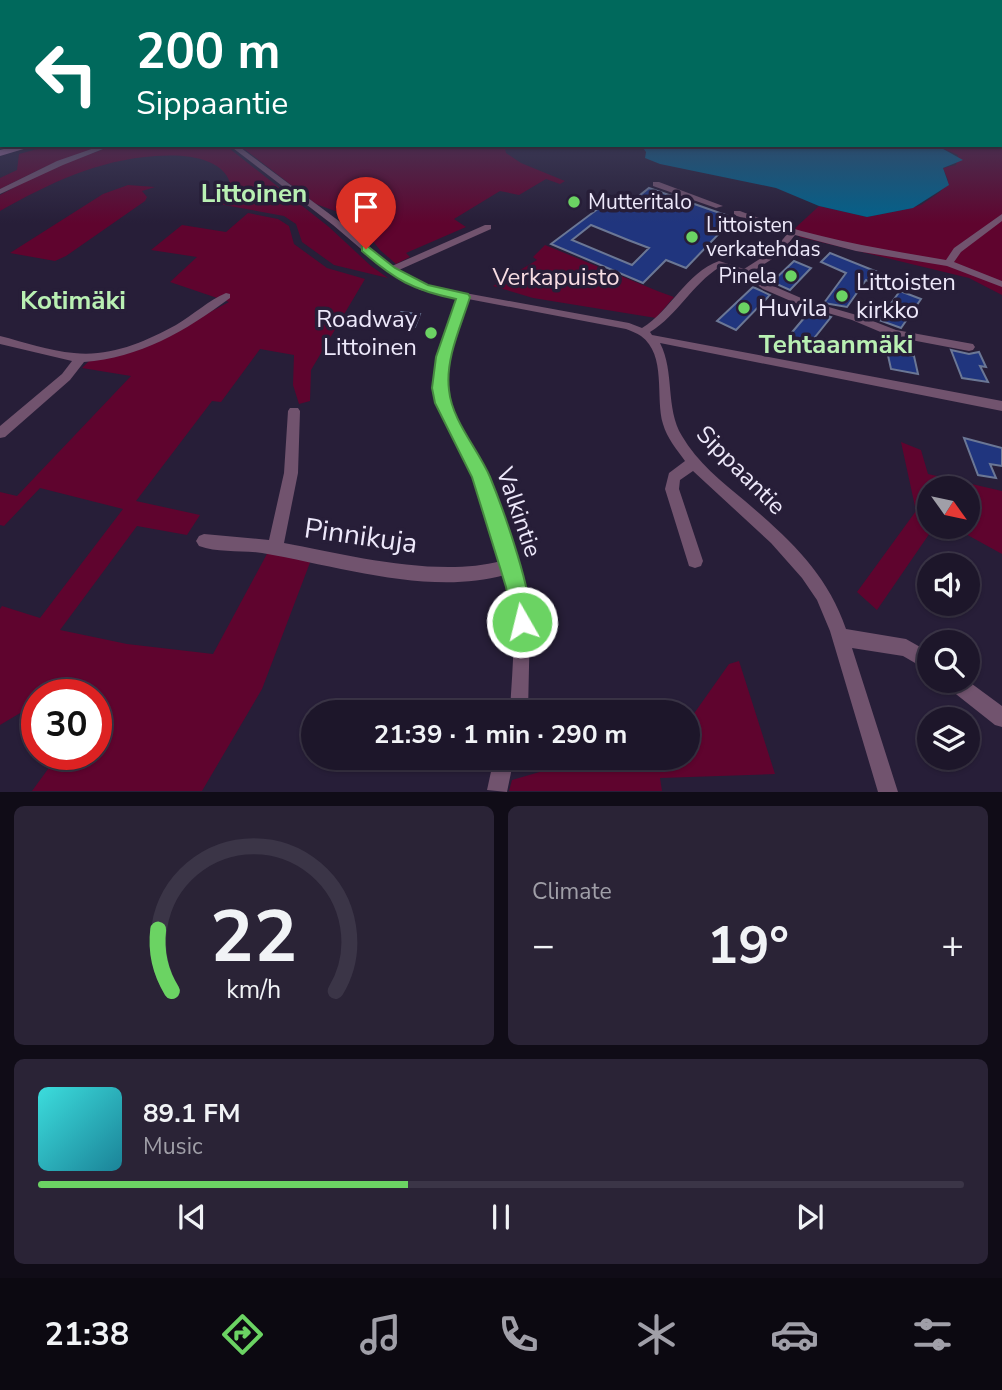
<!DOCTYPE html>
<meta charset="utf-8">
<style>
body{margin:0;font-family:"Nunito Sans",sans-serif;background:#2a2336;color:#f1f3f6;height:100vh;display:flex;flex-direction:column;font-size:26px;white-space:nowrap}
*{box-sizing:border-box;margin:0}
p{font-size:23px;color:#a09fa8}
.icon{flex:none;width:38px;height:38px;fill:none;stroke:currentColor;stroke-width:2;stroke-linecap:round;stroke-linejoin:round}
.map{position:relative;height:792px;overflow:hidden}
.panel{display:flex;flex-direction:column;gap:14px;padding:14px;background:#100c17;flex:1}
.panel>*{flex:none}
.guide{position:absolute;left:0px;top:0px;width:1003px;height:147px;box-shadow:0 2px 5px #0004,0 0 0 2px #3b3547;background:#00695c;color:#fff;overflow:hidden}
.needle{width:46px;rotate:123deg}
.controls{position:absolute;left:917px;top:476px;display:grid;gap:14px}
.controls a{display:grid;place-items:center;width:63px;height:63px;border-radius:50%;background:#1d162a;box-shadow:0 2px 5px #0004,0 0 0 2px #3b3547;font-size:35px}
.speed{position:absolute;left:21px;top:679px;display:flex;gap:14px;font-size:35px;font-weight:700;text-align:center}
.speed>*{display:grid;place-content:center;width:91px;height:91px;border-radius:50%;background:#1d162a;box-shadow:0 2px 5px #0004,0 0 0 2px #3b3547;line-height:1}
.speed .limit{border:10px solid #d22;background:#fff;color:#111}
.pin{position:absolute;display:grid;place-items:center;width:60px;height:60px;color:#fff;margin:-72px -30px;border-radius:50% 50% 50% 0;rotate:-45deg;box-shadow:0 0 7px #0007}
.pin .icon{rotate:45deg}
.me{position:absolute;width:77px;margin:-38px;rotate:352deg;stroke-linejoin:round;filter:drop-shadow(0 0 5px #0008)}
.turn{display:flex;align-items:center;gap:24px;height:147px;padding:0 21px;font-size:32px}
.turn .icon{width:91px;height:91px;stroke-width:2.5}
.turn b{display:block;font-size:49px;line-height:60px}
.big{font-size:52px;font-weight:700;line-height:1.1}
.panel .widget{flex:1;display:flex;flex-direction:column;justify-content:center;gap:10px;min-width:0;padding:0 24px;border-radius:10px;background:#2a2336}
.panel .dial{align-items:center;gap:0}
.dial svg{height:182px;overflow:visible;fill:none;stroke:#3b3547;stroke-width:7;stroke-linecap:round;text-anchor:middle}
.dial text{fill:#f1f3f6;stroke:none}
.song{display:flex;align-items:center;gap:21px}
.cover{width:84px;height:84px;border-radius:10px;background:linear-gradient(135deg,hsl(180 70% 55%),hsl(190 70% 35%))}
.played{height:7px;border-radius:4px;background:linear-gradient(90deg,#6bd363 40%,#3b3547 40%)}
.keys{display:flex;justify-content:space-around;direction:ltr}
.heat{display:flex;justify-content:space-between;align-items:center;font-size:38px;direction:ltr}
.panel .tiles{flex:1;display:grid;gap:14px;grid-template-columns:1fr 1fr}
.widget:last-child{grid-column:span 2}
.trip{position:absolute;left:301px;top:700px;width:399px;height:70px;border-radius:35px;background:#1d162a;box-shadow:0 2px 5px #0004,0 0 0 2px #3b3547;font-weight:700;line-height:70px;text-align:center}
.tabs{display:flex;height:112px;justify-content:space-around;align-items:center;background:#0c0911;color:#a09fa8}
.tabs .icon{width:49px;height:49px}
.tabs .current{color:#6bd363}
.tabs b{font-size:32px;color:#f1f3f6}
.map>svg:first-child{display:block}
.green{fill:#5f042e}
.water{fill:#02628b}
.building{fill:#20357e;stroke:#6b7795;stroke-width:2;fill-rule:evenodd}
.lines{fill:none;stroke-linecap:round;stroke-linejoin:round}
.street{fill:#71536e;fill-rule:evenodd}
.secondary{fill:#9c6c97;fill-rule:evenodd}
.route{fill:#6bd363;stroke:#468940;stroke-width:2}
.poi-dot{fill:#6bd363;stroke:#271e38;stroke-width:2.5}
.labels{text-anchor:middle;stroke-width:7;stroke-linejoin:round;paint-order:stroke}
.far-poi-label{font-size:21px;fill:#ede8fa;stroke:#271e38;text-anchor:start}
.park-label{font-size:24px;fill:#f7dce2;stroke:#271e38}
.poi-label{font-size:24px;fill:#ede8fa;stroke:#271e38;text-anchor:start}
.street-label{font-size:24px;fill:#ede8fa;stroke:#271e38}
.far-district-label{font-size:26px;font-weight:bold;fill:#b9f0b3;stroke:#271e38}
.neighbourhood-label{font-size:26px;font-weight:bold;fill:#b9f0b3;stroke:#271e38}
.near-street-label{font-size:28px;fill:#ede8fa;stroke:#271e38}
</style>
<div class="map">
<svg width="1002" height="792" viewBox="0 0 1002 792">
<rect width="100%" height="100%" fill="#271e38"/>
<!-- green -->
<path class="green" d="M52,145H105L45,167L0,189V178L17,170L19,154Z
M115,145H225L329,227L371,266L388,278L334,265L302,242L296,224L284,216L219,204L230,189C231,176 221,167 209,162C192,155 173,155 156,156C97,160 50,183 0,211V195L49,169Z
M239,145H504L506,153L521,163L565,181L560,184L546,179L519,195L500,191L454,219L466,227L406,253L410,257L396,264L380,250L354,218L316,204Z
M936,145L1002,146V295L969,278L800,237L792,231L819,206L867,217L903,210L921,205L940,192L948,180L943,168L956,165L958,155Z
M128,185L155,187L142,191L147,197L145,201L66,256L55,261L10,253L103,194Z
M248,213L278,219L289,226L294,244L327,268L365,279L311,370L310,401L299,404L293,385L294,355L260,349L221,402L212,401L136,501L200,515L187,535L137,526L60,630L127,644L213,654L268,552H314L262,689L202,791H32L59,754H96V695H37V703L0,725V609L2,606L40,618L123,509L40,488L4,526L0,525V492L17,496L131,376L82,368L89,361L146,346L229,302L170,282L197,257L151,250L182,225L226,232Z
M545,245L660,292L674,297L656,318L533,298L493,286L537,260L533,257Z
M901,442L921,450L928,474L1002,491V554L953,527H968V488H929V527H934L877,610L857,592L916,511Z
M739,661L775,774L660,778L662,791H509L512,780L588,758H688V722L729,664Z"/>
<!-- water -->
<path class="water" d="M641,145H936L963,160L943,168L949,185L913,208L867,217L819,206L776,188L660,164L645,158L646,152Z"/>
<!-- building -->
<path class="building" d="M649,188L734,218L686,268L666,260L643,283L551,244L607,202L622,194L635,199ZM591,225L628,240L649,248L632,265L572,240Z
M830,253L880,273L872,283L866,280L847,307L824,303L846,273L821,262Z
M794,261L811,268L790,290L772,282Z
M753,287L770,295L736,330L717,321Z
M900,291L921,299L901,328L879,320Z
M810,311L831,317L803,352L783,343Z
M401,312L420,314L415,327L395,324Z
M951,350L969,354L979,352L986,367L980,366L988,382L962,378Z
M887,351L914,356L918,374L891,369Z
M964,438L1002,448V466L990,464L996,478L978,475Z"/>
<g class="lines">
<!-- street -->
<path class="street" d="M103,145H113L63,165L0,194V189L57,161Z
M229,145H237L339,221L392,266L485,225H491V229L399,270L427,286L629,323L642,328C671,310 686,273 719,261L744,269L774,250L788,233L734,215V211H740C807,237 876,248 946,260L954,248L1002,214V221L961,252L954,262L1002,281V287L947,266L856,251L795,235L780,254L752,272L771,285L808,301L860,316L896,330L973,344L975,347L973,350L969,351L890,336L852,320L800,305L763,289L742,274L720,267C692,284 678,315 650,332L652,335L1002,401V411L660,343C675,372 665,408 682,436C697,462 722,482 745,501C789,539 827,573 846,629L906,639L929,652V671L903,656L852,648L898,792H878L830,631L817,600L802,578L771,543L693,471L680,480L679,489L703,561L701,566L695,568L689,566L665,489L669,473L685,461C677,450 667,438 663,424C655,398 667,355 641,336C637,333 631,331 626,329L468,299L449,357L446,388L449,403L488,477L525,587L530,622L528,712H510C512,667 519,619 505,575C429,596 338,566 262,553C242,550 218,553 199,546L196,541L199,536L204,534L269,540L284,473L288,411L290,408H298L300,411L298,473L284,543C348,555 437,578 501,561L474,477L437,403L434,388L437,357L459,298L420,290L388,272L333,225Z
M472,145H482L479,147Z
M653,182H659L723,206L716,208L653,186Z
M226,293L230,294V298C186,331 139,358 84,362L70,380L5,437L0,438V426L62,374L72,361L0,344V336C24,342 49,351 74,353C110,357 145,342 176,325C193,315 209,300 226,293Z
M944,681H968L1002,706V727L995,725L947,687Z
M494,758H514L507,792L487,790Z"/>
<!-- secondary -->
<path class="secondary" d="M19,145H37L0,156V150Z"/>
</g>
<!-- sky -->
<linearGradient id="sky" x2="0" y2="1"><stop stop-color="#15101f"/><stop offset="0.5" stop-color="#41415e"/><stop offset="1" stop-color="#41415e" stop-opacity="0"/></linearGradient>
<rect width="1002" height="223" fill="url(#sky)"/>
<!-- route -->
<path class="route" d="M366,245L395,268L428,285L468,294L470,297C461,326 445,359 449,390C452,421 478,449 490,477C501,504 539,606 529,630L522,633L514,630L506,587L472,477L435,403L432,388L436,357L456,299C413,290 395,280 362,251V246Z"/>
<!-- markers -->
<g class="poi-dot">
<circle cx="574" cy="202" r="7"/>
<circle cx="692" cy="237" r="7"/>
<circle cx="791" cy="276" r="7"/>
<circle cx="842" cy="296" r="7"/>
<circle cx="744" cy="308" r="7"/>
<circle cx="431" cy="333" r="7"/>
</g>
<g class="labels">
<!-- far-poi labels -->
<g class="far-poi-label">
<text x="588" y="209">Mutteritalo</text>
<text x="706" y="232">Littoisten<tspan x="706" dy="24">verkatehdas</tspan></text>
<text x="777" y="283" text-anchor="end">Pinela</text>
</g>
<!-- park labels -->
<g class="park-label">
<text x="556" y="285">Verkapuisto</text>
</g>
<!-- poi labels -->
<g class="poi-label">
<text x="856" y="290">Littoisten<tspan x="856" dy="28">kirkko</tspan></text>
<text x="758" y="316">Huvila</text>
<text x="417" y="327" text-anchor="end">Roadway<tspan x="417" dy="28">Littoinen</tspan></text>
</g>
<!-- street labels -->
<g class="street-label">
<text transform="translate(741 470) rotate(45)" y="8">Sippaantie</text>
<text transform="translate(519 512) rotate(71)" y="8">Valkintie</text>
</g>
<!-- far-district labels -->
<g class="far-district-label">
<text x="254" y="202">Littoinen</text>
</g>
<!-- neighbourhood labels -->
<g class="neighbourhood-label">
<text x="73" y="309">Kotimäki</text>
<text x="836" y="353">Tehtaanmäki</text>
</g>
<!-- near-street labels -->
<g class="near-street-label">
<text transform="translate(361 535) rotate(8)" y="10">Pinnikuja</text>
</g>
</g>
</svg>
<div class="controls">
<a><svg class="needle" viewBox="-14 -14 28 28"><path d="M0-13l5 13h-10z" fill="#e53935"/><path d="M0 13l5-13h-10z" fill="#a09fa8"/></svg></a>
<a><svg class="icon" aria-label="sound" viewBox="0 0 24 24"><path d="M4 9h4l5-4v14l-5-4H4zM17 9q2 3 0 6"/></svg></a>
<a><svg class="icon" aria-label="search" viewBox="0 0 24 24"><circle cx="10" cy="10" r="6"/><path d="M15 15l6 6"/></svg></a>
<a><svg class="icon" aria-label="layers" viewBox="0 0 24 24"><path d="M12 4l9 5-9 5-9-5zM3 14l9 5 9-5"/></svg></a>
</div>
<div class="speed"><div class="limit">30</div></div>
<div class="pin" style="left:366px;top:249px;background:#d93025"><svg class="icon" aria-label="arrive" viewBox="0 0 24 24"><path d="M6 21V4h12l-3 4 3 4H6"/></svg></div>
<svg class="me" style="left:522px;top:622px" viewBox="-20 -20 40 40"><circle r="17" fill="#6bd363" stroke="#fff" stroke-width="3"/><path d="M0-11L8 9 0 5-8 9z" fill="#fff"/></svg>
<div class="trip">21:39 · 1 min · 290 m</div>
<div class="guide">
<div class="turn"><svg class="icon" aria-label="left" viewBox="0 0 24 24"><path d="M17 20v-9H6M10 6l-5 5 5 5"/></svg><div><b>200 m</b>Sippaantie</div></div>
</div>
</div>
<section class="panel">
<div class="tiles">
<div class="widget dial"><svg viewBox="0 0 100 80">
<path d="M14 69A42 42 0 1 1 86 69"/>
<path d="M14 69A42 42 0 0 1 8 42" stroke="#6bd363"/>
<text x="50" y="56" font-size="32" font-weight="700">22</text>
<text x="50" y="72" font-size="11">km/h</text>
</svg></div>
<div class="widget"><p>Climate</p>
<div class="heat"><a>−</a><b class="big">19°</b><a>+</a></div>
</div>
<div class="widget">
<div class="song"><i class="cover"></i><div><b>89.1 FM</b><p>Music</p></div></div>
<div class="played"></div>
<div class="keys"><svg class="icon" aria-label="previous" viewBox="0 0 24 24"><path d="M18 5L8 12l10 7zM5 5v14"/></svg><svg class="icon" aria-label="pause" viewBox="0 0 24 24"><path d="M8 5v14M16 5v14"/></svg><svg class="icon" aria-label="next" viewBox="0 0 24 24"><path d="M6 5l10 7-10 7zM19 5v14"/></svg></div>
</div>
</div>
</section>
<nav class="tabs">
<b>21:38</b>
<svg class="icon current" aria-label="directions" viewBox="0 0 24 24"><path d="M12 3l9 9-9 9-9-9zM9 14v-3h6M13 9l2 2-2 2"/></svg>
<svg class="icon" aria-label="music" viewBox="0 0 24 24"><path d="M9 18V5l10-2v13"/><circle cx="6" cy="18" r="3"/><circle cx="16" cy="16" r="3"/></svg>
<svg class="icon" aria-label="phone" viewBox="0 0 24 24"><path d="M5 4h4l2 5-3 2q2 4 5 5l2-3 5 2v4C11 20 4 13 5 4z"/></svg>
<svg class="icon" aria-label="climate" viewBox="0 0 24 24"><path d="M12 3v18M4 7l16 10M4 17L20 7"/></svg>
<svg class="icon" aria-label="car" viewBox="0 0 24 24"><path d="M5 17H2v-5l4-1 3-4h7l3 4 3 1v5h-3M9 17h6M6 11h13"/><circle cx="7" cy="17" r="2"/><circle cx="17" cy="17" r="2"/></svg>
<svg class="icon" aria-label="filters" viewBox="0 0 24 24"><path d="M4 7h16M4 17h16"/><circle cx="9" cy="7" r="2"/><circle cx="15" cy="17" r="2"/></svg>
</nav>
